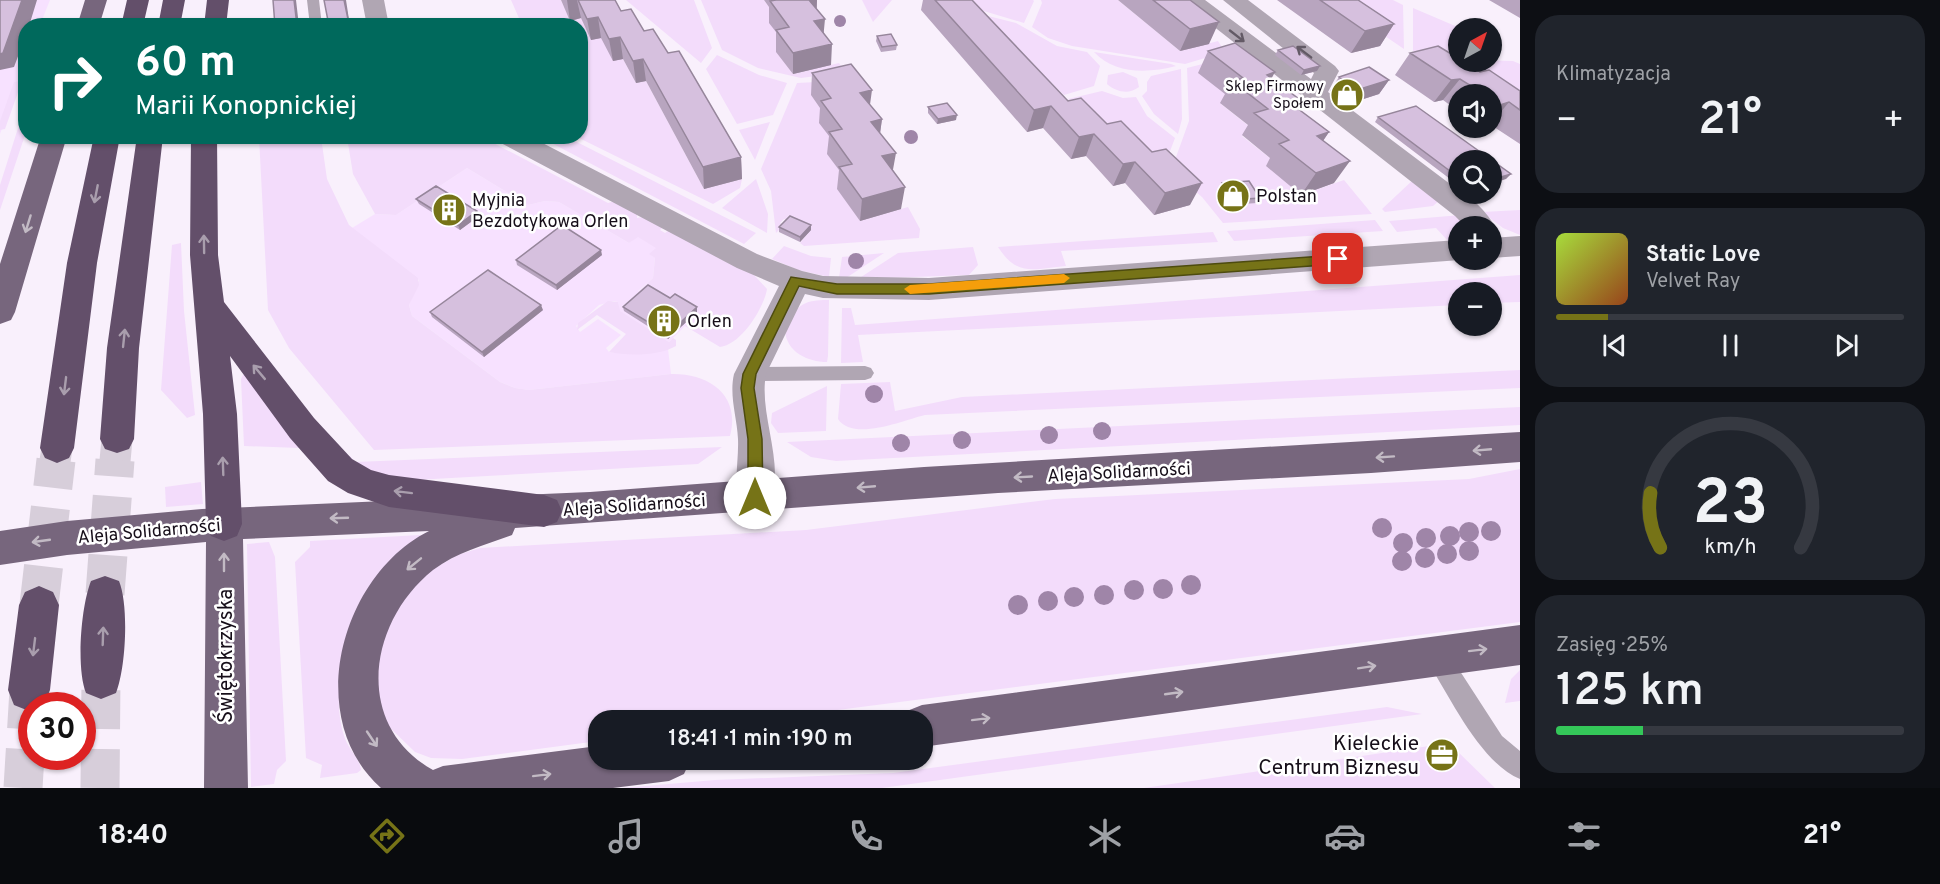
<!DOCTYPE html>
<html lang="pl">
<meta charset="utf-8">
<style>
body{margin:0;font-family:Overpass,sans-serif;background:#20242c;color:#f1f3f6;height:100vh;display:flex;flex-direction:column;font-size:22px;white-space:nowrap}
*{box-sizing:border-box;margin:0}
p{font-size:20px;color:#9ea1a6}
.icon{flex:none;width:33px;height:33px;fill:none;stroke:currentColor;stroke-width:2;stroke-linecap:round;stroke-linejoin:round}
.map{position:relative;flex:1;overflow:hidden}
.side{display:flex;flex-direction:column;gap:15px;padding:15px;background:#0d0f14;width:420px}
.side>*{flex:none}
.banner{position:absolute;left:18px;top:18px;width:570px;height:126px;border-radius:24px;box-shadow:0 2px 4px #0004;background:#00695c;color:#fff;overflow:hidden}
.needle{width:39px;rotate:40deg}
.controls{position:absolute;left:1448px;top:18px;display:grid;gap:12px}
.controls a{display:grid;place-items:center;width:54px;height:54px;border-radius:50%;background:#171b24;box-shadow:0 2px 4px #0004;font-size:30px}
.speed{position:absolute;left:18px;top:692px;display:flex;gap:12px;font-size:30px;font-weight:700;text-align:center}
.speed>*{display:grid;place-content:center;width:78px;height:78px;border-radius:50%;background:#171b24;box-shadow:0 2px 4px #0004;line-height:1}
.speed .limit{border:9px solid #d22;background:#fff;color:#111}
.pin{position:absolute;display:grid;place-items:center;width:51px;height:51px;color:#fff;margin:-26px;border-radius:12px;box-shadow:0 3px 9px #0006}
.me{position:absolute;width:66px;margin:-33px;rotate:0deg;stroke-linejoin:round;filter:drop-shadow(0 0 4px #0008)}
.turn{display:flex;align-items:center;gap:21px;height:126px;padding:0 18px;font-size:27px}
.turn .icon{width:78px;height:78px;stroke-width:2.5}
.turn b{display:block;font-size:42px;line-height:51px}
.big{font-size:45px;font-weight:600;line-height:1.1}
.side .tile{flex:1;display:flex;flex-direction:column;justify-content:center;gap:9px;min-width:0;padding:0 21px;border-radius:24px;background:#20242c}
.side .dial{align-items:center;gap:0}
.dial svg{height:156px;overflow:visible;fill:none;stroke:#363941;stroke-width:7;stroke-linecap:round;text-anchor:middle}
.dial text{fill:#f1f3f6;stroke:none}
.song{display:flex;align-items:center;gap:18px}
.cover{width:72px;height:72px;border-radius:9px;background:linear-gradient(135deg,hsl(80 70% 55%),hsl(20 70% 35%))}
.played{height:6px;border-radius:3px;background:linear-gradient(90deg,#767317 15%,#363941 15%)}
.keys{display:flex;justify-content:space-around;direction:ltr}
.heat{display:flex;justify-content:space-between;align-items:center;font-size:33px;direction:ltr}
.charge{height:9px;border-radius:4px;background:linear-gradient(90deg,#34c759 25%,#363941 0)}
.trip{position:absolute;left:588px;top:710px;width:345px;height:60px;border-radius:24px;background:#171b24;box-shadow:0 2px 4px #0004;font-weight:600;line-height:60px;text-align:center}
.menu{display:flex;height:96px;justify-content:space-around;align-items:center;background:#090b0e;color:#9ea1a6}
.menu .icon{width:42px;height:42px}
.menu .current{color:#767317}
.menu b{font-size:27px;color:#f1f3f6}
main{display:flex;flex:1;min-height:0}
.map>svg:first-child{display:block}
.built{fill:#f7e1ff}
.green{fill:#f3dcfb}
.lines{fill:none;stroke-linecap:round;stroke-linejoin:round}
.motorway-tunnel-far1{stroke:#d7ceda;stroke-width:31;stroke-dasharray:31 16;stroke-linecap:butt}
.motorway-tunnel{stroke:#d7ceda;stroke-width:39;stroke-dasharray:39 20;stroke-linecap:butt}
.service{fill:#b0a6b3;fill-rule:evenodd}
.minor{fill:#b0a6b3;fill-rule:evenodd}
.primary{fill:#77667d;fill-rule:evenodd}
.motorway{fill:#634f6a;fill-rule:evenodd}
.tree{fill:#9f85a8}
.wall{fill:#b8a5bf}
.shaded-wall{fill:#96869b}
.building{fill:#d6c0de;stroke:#96869b;stroke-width:1.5}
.oneway{stroke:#635a66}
.oneway2{stroke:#a99ead}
.oneway3{stroke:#c2bac4}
.route{fill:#767317;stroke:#4d4b0f;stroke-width:1.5}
.slow{fill:#f59e0b}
.labels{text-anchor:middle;stroke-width:5;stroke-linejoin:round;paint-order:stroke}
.far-poi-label{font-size:15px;fill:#160e19;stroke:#fff;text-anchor:end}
.poi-label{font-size:18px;fill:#160e19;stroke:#fff;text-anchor:start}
.street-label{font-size:18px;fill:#160e19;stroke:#fff}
.near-street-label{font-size:21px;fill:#160e19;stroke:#fff}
.near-poi-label{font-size:21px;fill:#160e19;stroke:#fff;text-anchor:end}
</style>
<main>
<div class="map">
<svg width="1520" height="788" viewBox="0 0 1520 788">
<rect width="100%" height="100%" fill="#f9f0fc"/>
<!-- built -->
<path class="built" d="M0,0H50L40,25L26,26L25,65L0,134Z
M467,168L528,205L545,201L559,202L629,243L638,236L657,248L650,254L655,258L653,278L638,291L674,297L699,312L669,342L619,311L618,302L614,301L599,305L576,326L580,332L598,319L621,335L606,348L609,352L634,354L668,349L671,374L529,390L515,388L500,382L412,316L409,305L419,280L352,228L375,214L396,215Z"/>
<!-- green -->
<path class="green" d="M511,0H561L570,20L581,18L623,59L636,83L646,81L704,189L742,179L740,188L713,204L577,137L580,136V26L522,25Z
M626,0H694L712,48L701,63Z
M701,0H764L780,21L793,74L839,63L845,72L801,78L758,68L722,50Z
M862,0H892L873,22Z
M968,0H1033L1034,1L1024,23L977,9Z
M1041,0H1118L1180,51L1218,41L1225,52L1185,64L1072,46L1048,38L1032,27L1042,3Z
M1332,0H1393L1403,5L1404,49Z
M1413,8L1460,28L1458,53L1413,51Z
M980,14L1016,23L1057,46L1087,52L1100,66L1094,86L1064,95Z
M1094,52L1171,64L1176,66C1149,73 1115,75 1094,52Z
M717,55L759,75L787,83L773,115L737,124L706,69Z
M1427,59L1513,61L1520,64V103Z
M1218,60L1232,100L1221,104L1255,131L1242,136L1275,162L1301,195L1344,180L1372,214L1223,223L1202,197L1171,171L1189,121L1187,68Z
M1181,69L1182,119L1178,134L1154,114L1142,96L1147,91V82L1151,76Z
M1123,72L1137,78L1139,87C1129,95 1116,92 1107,84L1108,75Z
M855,80L829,120L860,221L908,207L920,229L919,238L804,246L800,243L811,230L784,219L780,223L784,225L776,233L771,191L761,169L797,83Z
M22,81L5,129L0,130V121L14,82Z
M1102,91L1123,98L1136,97L1147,116L1175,138L1164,167L1068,99Z
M25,106V135L0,210V185Z
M770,122L755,160L739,130Z
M259,137H321L327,179L349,225L418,278L419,285L409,305L412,316L500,382L515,388L529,390L671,374C709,373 741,395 730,436L374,450L289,348L268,310Z
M347,137H482L608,203L615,201L637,213V218L643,217L663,227L660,230L665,233L669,230L754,275L767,289C764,308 741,345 720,347L685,326L698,312L674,297L669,301L641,291L638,292L653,278L655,258L649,254L656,248L638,237L629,243L559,202L545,201L528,205L467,168L396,215L375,214L353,174Z
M540,137H567L756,233L744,244Z
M756,179L768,214L767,233L722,208Z
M1414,179L1441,199L1433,206L1385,212L1382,209Z
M1520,210V235L1503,228L1482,212Z
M1461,215L1469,226H1458V241H1448L1436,228L1397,232L1389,221Z
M1375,220L1383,231L1234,241L1227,231Z
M1213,232L1218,242L1061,251L1066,266C1034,269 1017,277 998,247Z
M181,243L184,311L195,415L187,418L161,390L172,245Z
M784,246L811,256L831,258L829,277L798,270L772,259Z
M973,247L978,265L969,275L858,279L898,253Z
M884,253L846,278H839L842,257Z
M1520,275V302L1491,303V292H1458V305L858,335L863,362L841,363L842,308H851L855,325Z
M829,300L828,356L827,362C808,362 786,352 785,330C797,306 800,300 829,300Z
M608,301L618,302L620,311L669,342L673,338L676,340V346C659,356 628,356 609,352L626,334L597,315L577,330L578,323Z
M1520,370V388L925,415C904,420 853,442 838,419L841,384L890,382L895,411L962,397Z
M243,375H245L299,448L244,446L241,379Z
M827,386L826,431L778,433L771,423L772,413Z
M1520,407V425L836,461L811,457L787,442Z
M722,447L698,464L415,480L382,478L343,457L350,456L355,462Z
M1520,469V622L760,720H598V741L462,759L431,758L415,752L383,721L376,675L382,639L412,582L457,555L480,548L806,530L1055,499L1469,479Z
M201,482L203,504L166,507L165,487Z
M420,535L423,537L340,680C338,700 338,721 346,741C350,750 360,760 361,770L357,773L320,778L322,765L306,758L295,562L310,547V541Z
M269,542L275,557L286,761L277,770L274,784L251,787L247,544Z
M1520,670V701L1505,703L1511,679Z
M1387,707L1422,714L882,788H622L715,780L893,773Z
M1443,744L1453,747L1495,788H1144Z"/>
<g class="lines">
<!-- motorway-tunnel-far1 -->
<path class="motorway-tunnel-far1" d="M55,461L57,448
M115,461L117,439"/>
<!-- motorway-tunnel -->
<path class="motorway-tunnel" d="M105,594L115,460
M39,605L56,460
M23,788L29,690
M100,788L101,678"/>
<!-- service -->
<path class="service" d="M307,0H319L322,26H310Z
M865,366L871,368L874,373L871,378L865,380L750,381L744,379L741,374L744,369L750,367Z
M1437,645L1445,648L1502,736L1520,751V779C1481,763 1451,699 1429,664L1426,656L1429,648Z"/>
<!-- minor -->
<path class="minor" d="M362,0H384L389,26H367Z
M1180,0H1205L1311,79L1314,73L1223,0H1248L1335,66L1339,71L1328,92L1458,190V194C1472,194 1488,215 1495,226L1491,233V226H1465L1455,216Z
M496,136H529L757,254L802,271L823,276L929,278L1458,240V260H1460L929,300L823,298L805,294L766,374C758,417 788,467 768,509L755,514L742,509C732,488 739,463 738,439C737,417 729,396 734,374L779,286L737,268L499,142Z
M1520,236V256L1491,258V238Z"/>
<!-- primary -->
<path class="primary" d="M85,0H107L99,26H77Z
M41,136H67L15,312L11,320L0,324V264Z
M1520,432V462L1371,473L998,493L515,528L512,535C485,545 457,552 433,570C368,622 353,725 433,770L443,766L598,746V759H691L684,774L669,781L613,788H381C302,718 341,575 429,531L243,539L248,788H204L206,542L67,555L0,565V531L67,521L202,509L590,492L924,467Z
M1520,625V665L922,747V720H903L907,711L922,705Z"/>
<!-- motorway -->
<path class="motorway" d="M127,0H149L143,26H121Z
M163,0H185L180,26H158Z
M207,0H229L226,26H204Z
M94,136H120L97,263L74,448L69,458L57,463L45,458L40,448L67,263Z
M137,136H163L139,348L134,439L129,449L117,453L105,449L100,439L107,348Z
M191,136H217L218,255L224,302L314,418L352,459L371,470L389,475L544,495L557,500L562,511L557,522L544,527L389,507L348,493L328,481L290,438L230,356L237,414L242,524L237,536L224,541L211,536L206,524L203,414L190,255Z
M105,576L119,581C129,605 126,668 116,693L101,699L86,693C76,668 81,606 91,581Z
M39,586L53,592L59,605L50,690L44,705H32L29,711L14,705L8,690L19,605L25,592Z"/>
</g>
<!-- trees -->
<g class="tree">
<circle cx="840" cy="21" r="6"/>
<circle cx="911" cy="137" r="7"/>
<circle cx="856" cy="261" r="8"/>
<circle cx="874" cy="394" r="9"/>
<circle cx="1102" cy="431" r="9"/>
<circle cx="1049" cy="435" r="9"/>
<circle cx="962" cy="440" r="9"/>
<circle cx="901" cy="443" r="9"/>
<circle cx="1382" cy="528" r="10"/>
<circle cx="1491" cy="531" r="10"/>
<circle cx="1469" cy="532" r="10"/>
<circle cx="1450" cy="536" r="10"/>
<circle cx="1426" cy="538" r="10"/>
<circle cx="1403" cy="543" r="10"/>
<circle cx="1469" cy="551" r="10"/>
<circle cx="1447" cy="554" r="10"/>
<circle cx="1425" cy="558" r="10"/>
<circle cx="1402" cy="561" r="10"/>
<circle cx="1191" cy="585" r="10"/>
<circle cx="1163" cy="589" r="10"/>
<circle cx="1134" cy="590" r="10"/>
<circle cx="1104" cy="595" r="10"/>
<circle cx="1074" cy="597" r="10"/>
<circle cx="1048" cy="601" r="10"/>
<circle cx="1018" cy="605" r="10"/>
</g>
<!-- wall -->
<path class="wall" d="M561,0H615L621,11L668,53L741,157L742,179L704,189L646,81L636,83L623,59L613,61L601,38L591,40L581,18L570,21Z
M764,0H817V9L824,33L831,65L793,74L776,52V32L769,23V7Z
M923,0H972L1068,101L1107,124L1190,205L1154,215L1125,183L1113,186L1086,156L1071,159L1043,128L1027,132L921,10Z
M1118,0H1190L1209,44L1180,51Z
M1277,0H1358L1394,24L1380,46L1351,53Z
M1489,0H1520V18Z
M877,36L897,45L896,50L881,52L876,41Z
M1278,50L1317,71L1301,75L1275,55Z
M1208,51L1272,79L1303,102L1298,109L1329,132L1323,141L1334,183L1301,195L1266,166L1270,158L1242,135L1248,125L1220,103L1225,94L1198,73Z
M1410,53L1480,72L1520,91V144L1491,125V94H1458V111L1443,100L1434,102L1395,75Z
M812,73L870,105L882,119L880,133L893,170L901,209L860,221L837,189L839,170L827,154L829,136L819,123L820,108L811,95Z
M1339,77L1389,80L1379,94L1348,104L1330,91Z
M928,107L956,120L937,124L928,113Z
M1378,117L1506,179L1458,160V185L1375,122Z
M1222,183L1260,198L1257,203L1229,205L1219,188Z
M416,199L479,216L460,230L419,204Z
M811,225V230L800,242L779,232V227Z
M602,255L557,290L517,265L516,260Z
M670,298L697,307V312L668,339L624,311L623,307Z
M543,310L484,357L432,317L430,312Z"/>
<!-- shaded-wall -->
<path class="shaded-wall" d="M22,0H37L29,26H26V35L14,67L0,70V54Z
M294,0H296L299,26H297Z
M344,0H346L350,26H341Z
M567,0H577L581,18L570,21Z
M807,0H817L816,16Z
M598,17L601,38L591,40L587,19Z
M825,19L823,40L814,21Z
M1219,22L1209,44L1180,51L1190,29Z
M1394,24L1380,46L1351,53L1365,31Z
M620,37L623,59L613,61L609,39Z
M832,44L831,65L793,74V53Z
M643,59L646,81L636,83L633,61Z
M1320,66L1317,71L1301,75L1304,70Z
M1275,72L1263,94L1267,75Z
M1460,79L1443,100L1434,102L1451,80Z
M1389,80L1379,94L1348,104L1357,90Z
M872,90L869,112L860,93Z
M1303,102L1290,123L1293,105Z
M1509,102L1491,124V116L1500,105Z
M1051,106L1043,128L1027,132L1034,110Z
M957,115L956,120L937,124L938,119Z
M882,119L879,141L871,122Z
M1329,132L1314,154L1317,136Z
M1094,134L1086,156L1071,159L1079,137Z
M896,153L892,175L882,156Z
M741,157L742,179L704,189L703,167Z
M1350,161L1334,183L1301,195L1316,173Z
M1135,162L1125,183L1113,186L1123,164Z
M1511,174L1506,179L1491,184V180Z
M1202,183L1190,205L1154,215L1165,193Z
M905,187L901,209L860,221L862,199Z
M477,211L479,216L460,230L458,225Z
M811,225V230L800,242V237Z
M601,250L602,255L557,290L556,285Z
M541,305L543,310L484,357L482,352Z
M697,307V312L668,339V334Z"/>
<!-- building -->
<path class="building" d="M0,0H22L3,53L0,54Z
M273,0H294L297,26H275Z
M324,0H344L349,24L341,26H329Z
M578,0H615L621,11L631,9L644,31L653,29L668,53L679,51L741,157L703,167L643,59L633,61L620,37L609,39L598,17L587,19Z
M776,0H809L825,19L814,21L832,44L793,53L776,30L789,27L770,1Z
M935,0H972L1068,101L1081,98L1107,124L1121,121L1152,152L1166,149L1202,183L1165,193L1135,162L1123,164L1094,134L1079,137L1051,106L1034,110Z
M1153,0H1190L1219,22L1190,29Z
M1320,0H1358L1394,24L1365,31Z
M891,34L897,45L882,47L877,36Z
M1235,43L1275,72L1267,75L1303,102L1293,105L1329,132L1317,136L1350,161L1316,173L1279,144L1289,140L1254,113L1268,109L1232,81L1243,78L1208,51Z
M1293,46L1320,66L1304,70L1278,50Z
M1438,46L1458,58V62H1463L1480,72L1489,70L1520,91V110L1509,102L1500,105L1491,99V94H1484L1460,79L1451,80L1410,53Z
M851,64L872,90L860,93L882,119L871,122L896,153L882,156L905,187L862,199L839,167L852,164L829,132L842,129L821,101L831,98L812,73Z
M1369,67L1389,80L1357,90L1339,77Z
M947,103L957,115L938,119L928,107Z
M1416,106L1511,174L1491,180V160H1458V177L1378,117Z
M1249,181L1260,198L1232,200L1222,183Z
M436,186L477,211L458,225L416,199Z
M790,216L811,225L800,237L779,227Z
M562,225L601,250L556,285L516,260Z
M488,270L541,305L482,352L430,312Z
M648,285L670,298L675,294L697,307L668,334L623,307Z"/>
<!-- one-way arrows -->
<defs><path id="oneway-shaft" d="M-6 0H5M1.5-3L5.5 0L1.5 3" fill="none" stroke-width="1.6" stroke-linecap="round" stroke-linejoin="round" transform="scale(1.5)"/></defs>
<g class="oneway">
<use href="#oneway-shaft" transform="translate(1237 36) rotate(38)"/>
<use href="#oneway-shaft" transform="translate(1304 52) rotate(-143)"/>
</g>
<g class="oneway2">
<use href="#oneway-shaft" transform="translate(96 194) rotate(101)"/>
<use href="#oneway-shaft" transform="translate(204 244) rotate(-91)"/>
<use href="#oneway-shaft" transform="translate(124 338) rotate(-84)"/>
<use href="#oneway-shaft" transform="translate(259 372) rotate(-130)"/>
<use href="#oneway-shaft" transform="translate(65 386) rotate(97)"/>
<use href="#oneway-shaft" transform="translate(223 466) rotate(-92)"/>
<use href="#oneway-shaft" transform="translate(403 492) rotate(-173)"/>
<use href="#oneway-shaft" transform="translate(103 636) rotate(-88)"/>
<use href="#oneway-shaft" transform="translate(34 647) rotate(97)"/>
</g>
<g class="oneway3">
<use href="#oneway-shaft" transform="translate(28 224) rotate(107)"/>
<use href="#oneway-shaft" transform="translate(1482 450) rotate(175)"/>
<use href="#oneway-shaft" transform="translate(1385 457) rotate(176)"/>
<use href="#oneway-shaft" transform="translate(1023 477) rotate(177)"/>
<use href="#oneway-shaft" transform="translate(866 487) rotate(175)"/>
<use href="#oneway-shaft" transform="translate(339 518) rotate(178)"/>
<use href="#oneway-shaft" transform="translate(41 541) rotate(172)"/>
<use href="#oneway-shaft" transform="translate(224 562) rotate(-90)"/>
<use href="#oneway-shaft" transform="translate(414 564) rotate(141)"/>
<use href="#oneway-shaft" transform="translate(1478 650) rotate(-7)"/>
<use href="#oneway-shaft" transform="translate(1367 667) rotate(-9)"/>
<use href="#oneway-shaft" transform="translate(1174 693) rotate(-8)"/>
<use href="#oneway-shaft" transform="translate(981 719) rotate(-7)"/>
<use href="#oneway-shaft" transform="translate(372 739) rotate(56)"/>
<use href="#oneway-shaft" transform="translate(542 775) rotate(-7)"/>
</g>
<!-- route -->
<path class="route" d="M1338,255L1344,259L1338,264L929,294H837L799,286L756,374L754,388L762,439L763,498L755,504L748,498V439L741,388L743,374L791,277L837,284H929Z"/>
<!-- slow -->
<path class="slow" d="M1064,274L1070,278L1064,283L910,294L904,289L910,285Z"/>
<!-- icons -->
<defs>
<symbol id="shop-disc" viewBox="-11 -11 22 22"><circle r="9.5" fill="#767317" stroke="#fff"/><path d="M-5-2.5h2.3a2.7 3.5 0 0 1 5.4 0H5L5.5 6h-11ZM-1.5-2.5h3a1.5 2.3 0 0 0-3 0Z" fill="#fff"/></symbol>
<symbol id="building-disc" viewBox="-11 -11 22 22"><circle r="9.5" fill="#767317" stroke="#fff"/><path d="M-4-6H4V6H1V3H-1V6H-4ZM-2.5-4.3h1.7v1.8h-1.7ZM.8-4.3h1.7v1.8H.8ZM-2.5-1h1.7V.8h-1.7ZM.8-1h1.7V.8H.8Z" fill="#fff"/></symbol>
<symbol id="office-disc" viewBox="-11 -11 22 22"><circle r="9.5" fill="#767317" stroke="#fff"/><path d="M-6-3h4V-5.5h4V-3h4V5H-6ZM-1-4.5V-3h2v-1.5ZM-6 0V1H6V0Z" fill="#fff"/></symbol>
</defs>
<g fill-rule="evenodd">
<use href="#shop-disc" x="1328" y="76" width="38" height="38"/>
<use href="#shop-disc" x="1214" y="177" width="38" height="38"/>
<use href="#building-disc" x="430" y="191" width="38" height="38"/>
<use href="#building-disc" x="645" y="302" width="38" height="38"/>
<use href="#office-disc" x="1423" y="736" width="38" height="38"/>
</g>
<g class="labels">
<!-- far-poi labels -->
<g class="far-poi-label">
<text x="1324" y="91">Sklep Firmowy<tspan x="1324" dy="17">Społem</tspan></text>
</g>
<!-- poi labels -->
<g class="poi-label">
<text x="1256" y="202">Polstan</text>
<text x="472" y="206">Myjnia<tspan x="472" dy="21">Bezdotykowa Orlen</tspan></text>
<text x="687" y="327">Orlen</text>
</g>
<!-- street labels -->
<g class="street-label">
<text transform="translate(1119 472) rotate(-3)" y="6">Aleja Solidarności</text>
<text transform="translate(634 505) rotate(-4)" y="6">Aleja Solidarności</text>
<text transform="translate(149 531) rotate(-5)" y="6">Aleja Solidarności</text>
</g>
<!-- near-street labels -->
<g class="near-street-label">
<text transform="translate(225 656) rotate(-90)" y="7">Świętokrzyska</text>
</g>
<!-- near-poi labels -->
<g class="near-poi-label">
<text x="1419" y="750">Kieleckie<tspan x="1419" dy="24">Centrum Biznesu</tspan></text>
</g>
</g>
</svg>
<div class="controls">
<a><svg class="needle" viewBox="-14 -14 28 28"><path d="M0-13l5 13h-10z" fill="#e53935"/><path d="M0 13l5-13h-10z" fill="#9ea1a6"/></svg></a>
<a><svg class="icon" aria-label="sound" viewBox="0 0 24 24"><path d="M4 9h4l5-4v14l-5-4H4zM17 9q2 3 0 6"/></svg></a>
<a><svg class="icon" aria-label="search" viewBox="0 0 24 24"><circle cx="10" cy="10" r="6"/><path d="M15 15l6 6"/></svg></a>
<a>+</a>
<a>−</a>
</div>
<div class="speed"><div class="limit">30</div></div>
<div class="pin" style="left:1338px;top:259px;background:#d93025"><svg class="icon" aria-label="arrive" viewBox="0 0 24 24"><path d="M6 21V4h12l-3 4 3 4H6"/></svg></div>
<svg class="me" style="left:755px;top:498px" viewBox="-20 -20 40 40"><circle r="19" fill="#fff"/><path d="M0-13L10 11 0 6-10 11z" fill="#767317"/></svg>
<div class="trip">18:41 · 1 min · 190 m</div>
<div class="banner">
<div class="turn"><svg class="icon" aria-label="right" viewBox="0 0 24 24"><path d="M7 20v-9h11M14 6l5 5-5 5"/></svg><div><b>60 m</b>Marii Konopnickiej</div></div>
</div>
</div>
<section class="side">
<div class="tile"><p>Klimatyzacja</p>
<div class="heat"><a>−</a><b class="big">21°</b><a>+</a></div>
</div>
<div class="tile">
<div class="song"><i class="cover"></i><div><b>Static Love</b><p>Velvet Ray</p></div></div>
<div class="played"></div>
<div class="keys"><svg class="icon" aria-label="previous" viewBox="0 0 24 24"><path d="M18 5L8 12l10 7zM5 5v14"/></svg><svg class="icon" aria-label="pause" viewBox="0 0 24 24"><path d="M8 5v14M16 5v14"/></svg><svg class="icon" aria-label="next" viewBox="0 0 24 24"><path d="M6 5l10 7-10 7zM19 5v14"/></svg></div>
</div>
<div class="tile dial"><svg viewBox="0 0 100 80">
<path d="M14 69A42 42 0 1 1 86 69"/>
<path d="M14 69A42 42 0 0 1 9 41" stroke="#767317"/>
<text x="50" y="56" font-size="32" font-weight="700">23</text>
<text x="50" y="72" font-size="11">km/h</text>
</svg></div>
<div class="tile"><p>Zasięg · 25%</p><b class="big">125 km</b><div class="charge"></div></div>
</section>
</main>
<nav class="menu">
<b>18:40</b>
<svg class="icon current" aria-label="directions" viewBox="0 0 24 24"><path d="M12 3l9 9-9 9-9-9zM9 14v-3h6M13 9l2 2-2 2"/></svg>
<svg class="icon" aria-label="music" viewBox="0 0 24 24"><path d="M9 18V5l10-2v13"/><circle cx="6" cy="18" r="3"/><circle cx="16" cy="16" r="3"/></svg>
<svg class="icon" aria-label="phone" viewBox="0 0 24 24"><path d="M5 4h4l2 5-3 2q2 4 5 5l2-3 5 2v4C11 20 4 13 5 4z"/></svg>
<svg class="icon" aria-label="climate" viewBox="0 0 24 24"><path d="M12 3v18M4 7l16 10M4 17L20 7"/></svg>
<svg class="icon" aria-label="car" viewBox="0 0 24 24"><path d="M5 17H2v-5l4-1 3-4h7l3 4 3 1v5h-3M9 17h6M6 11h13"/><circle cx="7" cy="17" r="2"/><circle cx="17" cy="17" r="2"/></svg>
<svg class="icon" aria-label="filters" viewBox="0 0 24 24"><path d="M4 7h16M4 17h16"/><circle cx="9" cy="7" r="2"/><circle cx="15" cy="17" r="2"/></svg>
<b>21°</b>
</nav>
